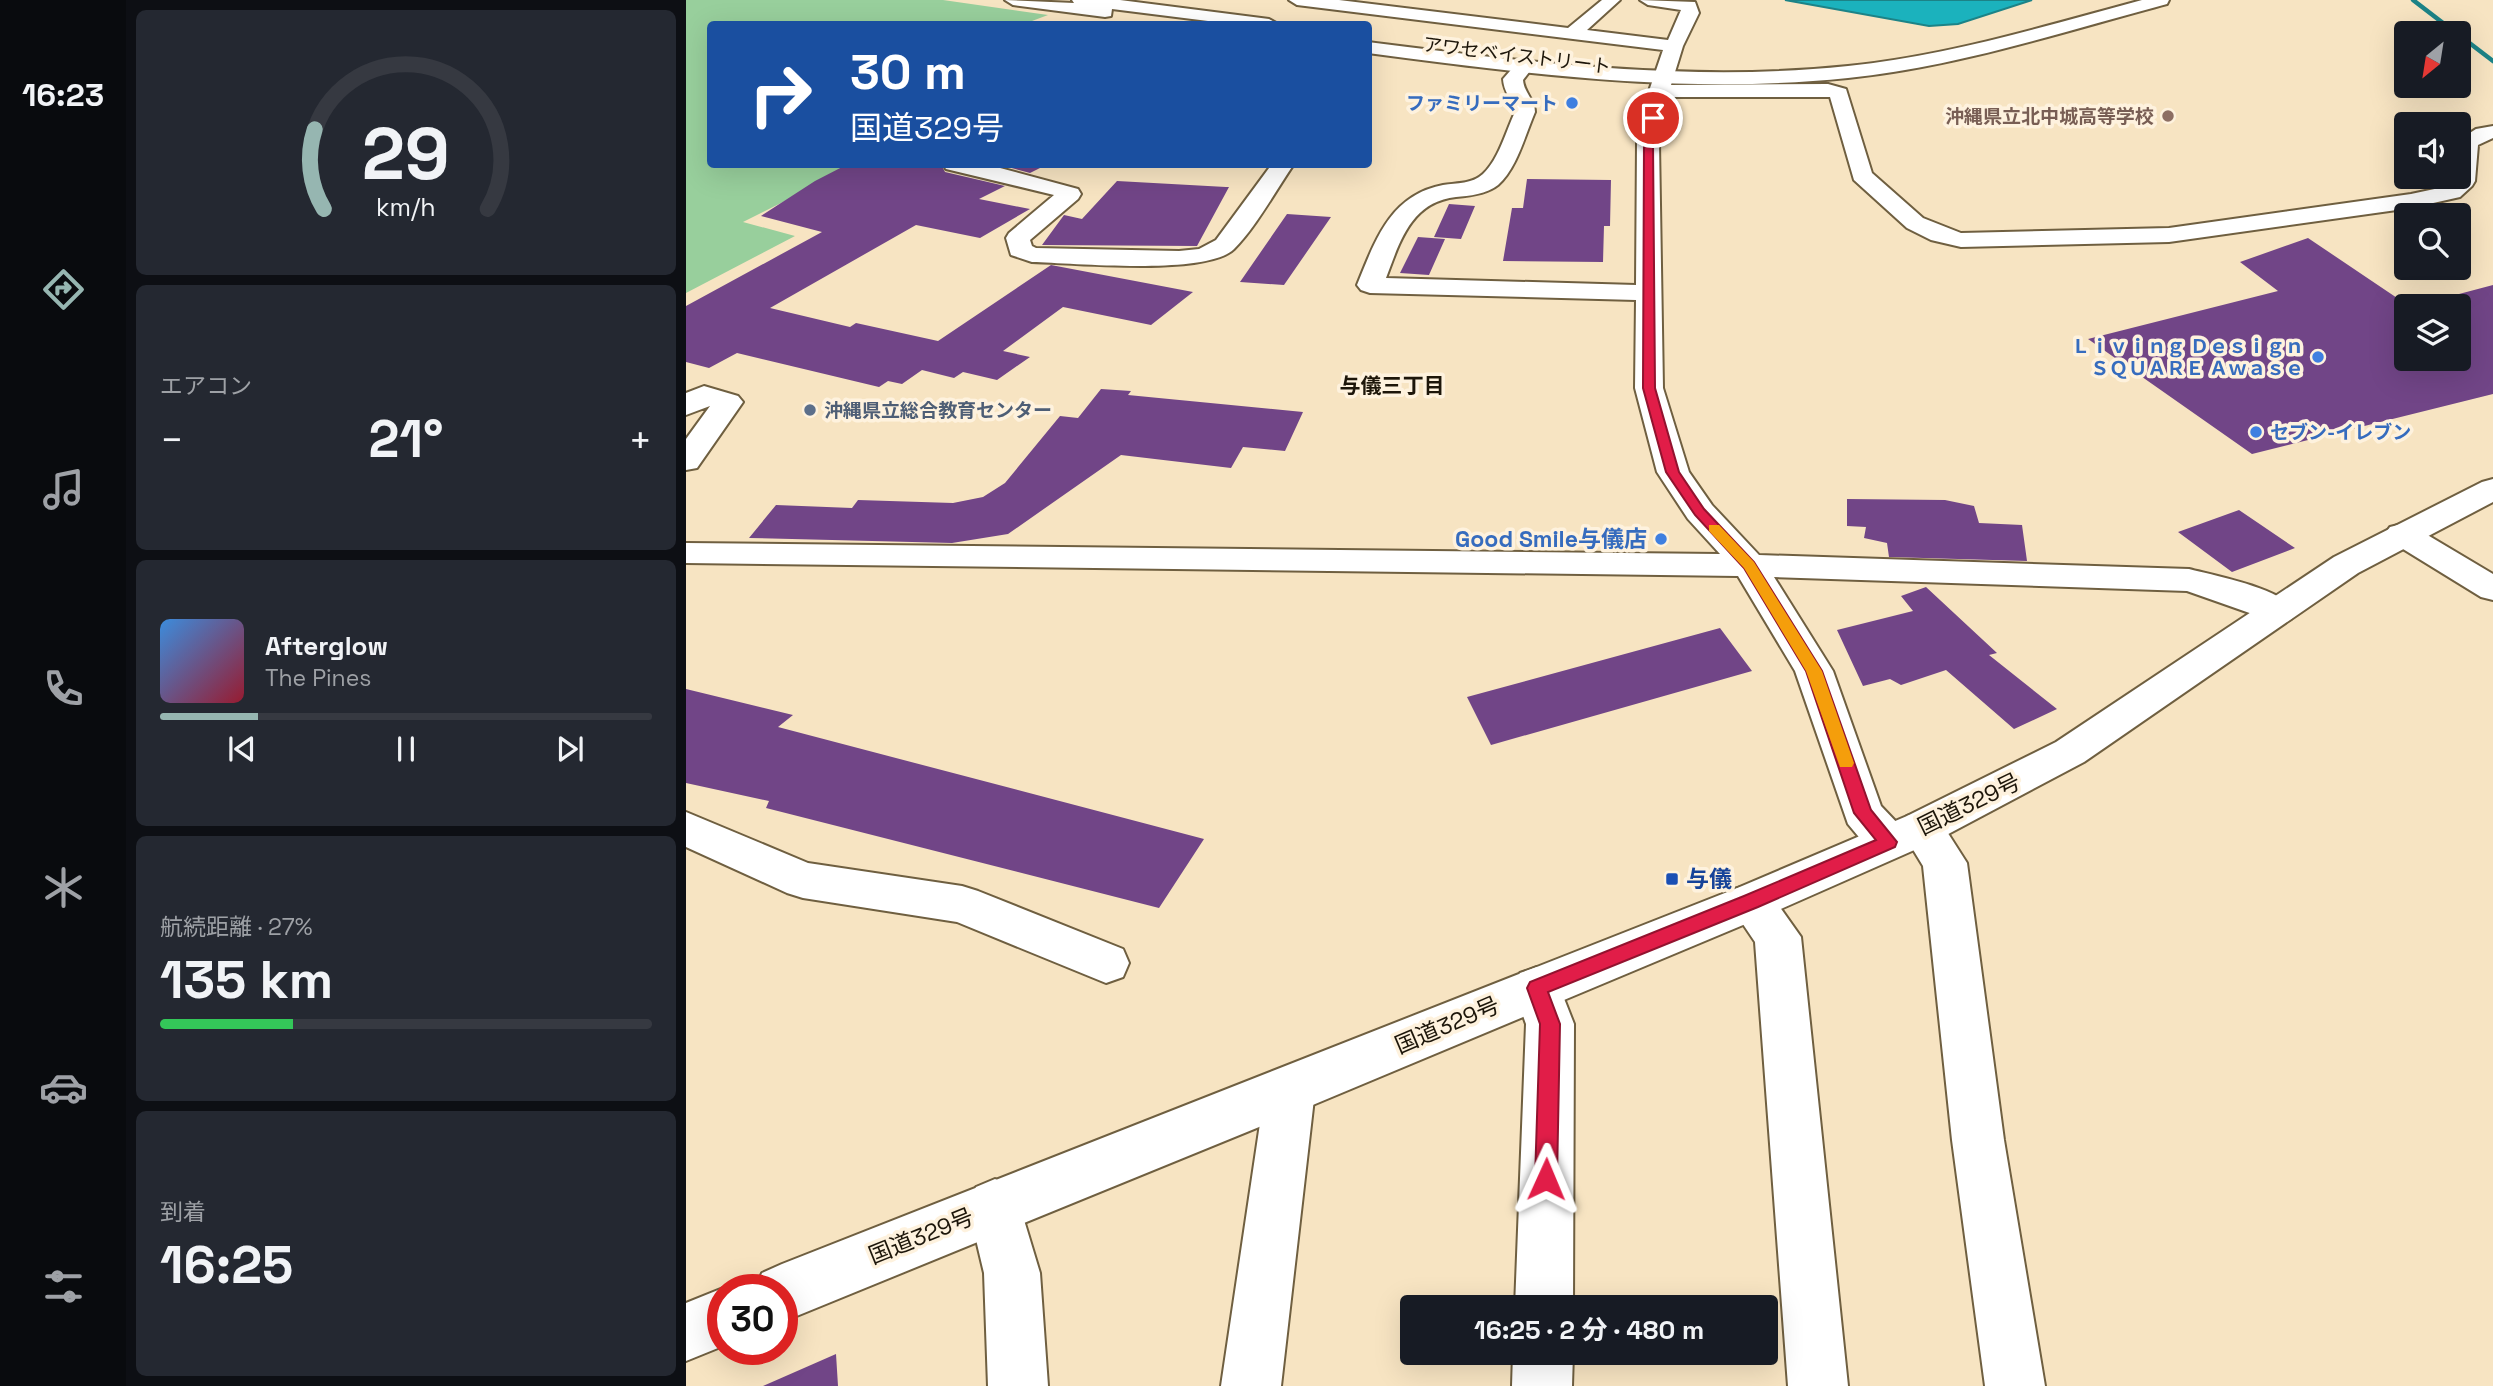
<!DOCTYPE html>
<html lang="ja">
<meta charset="utf-8">
<style>
body{margin:0;font-family:"Space Grotesk","Noto Sans JP",sans-serif;background:#242831;color:#f1f3f6;height:100vh;display:flex;flex-direction:column;font-size:26px;white-space:nowrap}
*{box-sizing:border-box;margin:0}
p{font-size:23px;color:#9ea1a6}
.icon{flex:none;width:38px;height:38px;fill:none;stroke:currentColor;stroke-width:2;stroke-linecap:round;stroke-linejoin:round}
.map{position:relative;flex:1;overflow:hidden}
.details{display:flex;flex-direction:column;gap:10px;padding:10px;background:#0d0f14;width:560px}
.details>*{flex:none}
.guide{position:absolute;left:21px;top:21px;width:665px;height:147px;border-radius:7px;box-shadow:0 7px 28px #0002;background:#1a4fa0;color:#fff;overflow:hidden}
.needle{width:46px;rotate:210deg}
.fabs{position:absolute;left:1708px;top:21px;display:grid;gap:14px}
.fabs a{display:grid;place-items:center;width:77px;height:77px;border-radius:7px;background:#171b24;box-shadow:0 7px 28px #0002;font-size:35px}
.speed{position:absolute;left:21px;top:1274px;display:flex;gap:14px;font-size:35px;font-weight:700;text-align:center}
.speed>*{display:grid;place-content:center;width:91px;height:91px;border-radius:50%;background:#171b24;box-shadow:0 7px 28px #0002;line-height:1}
.speed .limit{border:10px solid #d22;background:#fff;color:#111}
.pin{position:absolute;display:grid;place-items:center;width:60px;height:60px;color:#fff;margin:-30px;border:4px solid #fff;border-radius:50%;box-shadow:0 2px 7px #0007}
.me{position:absolute;width:77px;margin:-38px;rotate:1deg;stroke-linejoin:round;filter:drop-shadow(0 0 5px #0008)}
.turn{display:flex;align-items:center;gap:24px;height:147px;padding:0 28px;font-size:32px}
.turn .icon{width:91px;height:91px;stroke-width:2.5}
.turn b{display:block;font-size:49px;line-height:60px}
.big{font-size:52px;font-weight:700;line-height:1.1}
.details .widget{flex:1;display:flex;flex-direction:column;justify-content:center;gap:10px;min-width:0;padding:0 24px;border-radius:10px;background:#242831}
.details .dial{align-items:center;gap:0}
.dial svg{height:182px;overflow:visible;fill:none;stroke:#363941;stroke-width:7;stroke-linecap:round;text-anchor:middle}
.dial text{fill:#f1f3f6;stroke:none}
.song{display:flex;align-items:center;gap:21px}
.cover{width:84px;height:84px;border-radius:10px;background:linear-gradient(135deg,hsl(210 70% 55%),hsl(350 70% 35%))}
.played{height:7px;border-radius:4px;background:linear-gradient(90deg,#96b6b1 20%,#363941 20%)}
.keys{display:flex;justify-content:space-around;direction:ltr}
.heat{display:flex;justify-content:space-between;align-items:center;font-size:38px;direction:ltr}
.charge{height:10px;border-radius:5px;background:linear-gradient(90deg,#34c759 27%,#363941 0)}
.trip{position:absolute;left:714px;top:1295px;width:378px;height:70px;border-radius:7px;background:#171b24;box-shadow:0 7px 28px #0002;font-weight:700;line-height:70px;text-align:center}
main{display:flex;flex:1;min-height:0}
.tabs{display:flex;flex-direction:column;width:126px;justify-content:space-around;align-items:center;background:#090b0e;color:#9ea1a6}
.tabs .icon{width:49px;height:49px}
.tabs .on{color:#96b6b1}
.tabs b{font-size:32px;color:#f1f3f6}
.map>svg:first-child{display:block}
.green{fill:#98cf9c}
.water{fill:#1bb2bd;stroke:#1c8387;stroke-width:2}
.lines{fill:none;stroke-linecap:round;stroke-linejoin:round}
.stream{stroke:#1c8387;stroke-width:4.5}
.building{fill:#714587}
.minor-casing{stroke:#6f5f40;stroke-width:4}
.major-casing{stroke:#6f5f40;stroke-width:4}
.highway-casing{stroke:#6f5f40;stroke-width:4}
.minor{fill:#fff;fill-rule:evenodd}
.major{fill:#fff;fill-rule:evenodd}
.highway{fill:#fff;fill-rule:evenodd}
.route{fill:#e11d48;stroke:#92132f;stroke-width:2}
.slow{fill:#f59e0b}
.shop-dot{fill:#3f7fe0;stroke:#fef2de;stroke-width:2.5}
.education-dot{fill:#8d6e63;stroke:#fef2de;stroke-width:2.5}
.service-dot{fill:#5c6f8a;stroke:#fef2de;stroke-width:2.5}
.transit-dot{fill:#1a4fb4;stroke:#fef2de;stroke-width:2.5}
.labels{text-anchor:middle;stroke-width:7;stroke-linejoin:round;paint-order:stroke}
.far-street-label{font-size:19px;fill:#1d160a;stroke:#fef2de}
.far-shop-label{font-size:19px;font-weight:bold;fill:#366cbe;stroke:#fef2de;text-anchor:end}
.far-education-label{font-size:19px;font-weight:bold;fill:#785e54;stroke:#fef2de;text-anchor:end}
.far-service-label{font-size:19px;font-weight:bold;fill:#4e5e75;stroke:#fef2de;text-anchor:start}
.far-neighbourhood-label{font-size:21px;font-weight:bold;fill:#1d160a;stroke:#fef2de}
.shop-label{font-size:23px;font-weight:bold;fill:#366cbe;stroke:#fef2de;text-anchor:end}
.street-label{font-size:23px;fill:#1d160a;stroke:#fef2de}
.transit-label{font-size:23px;font-weight:bold;fill:#164399;stroke:#fef2de;text-anchor:start}
</style>
<main>
<nav class="tabs">
<b>16:23</b>
<svg class="icon on" aria-label="directions" viewBox="0 0 24 24"><path d="M12 3l9 9-9 9-9-9zM9 14v-3h6M13 9l2 2-2 2"/></svg>
<svg class="icon" aria-label="music" viewBox="0 0 24 24"><path d="M9 18V5l10-2v13"/><circle cx="6" cy="18" r="3"/><circle cx="16" cy="16" r="3"/></svg>
<svg class="icon" aria-label="phone" viewBox="0 0 24 24"><path d="M5 4h4l2 5-3 2q2 4 5 5l2-3 5 2v4C11 20 4 13 5 4z"/></svg>
<svg class="icon" aria-label="climate" viewBox="0 0 24 24"><path d="M12 3v18M4 7l16 10M4 17L20 7"/></svg>
<svg class="icon" aria-label="car" viewBox="0 0 24 24"><path d="M5 17H2v-5l4-1 3-4h7l3 4 3 1v5h-3M9 17h6M6 11h13"/><circle cx="7" cy="17" r="2"/><circle cx="17" cy="17" r="2"/></svg>
<svg class="icon" aria-label="filters" viewBox="0 0 24 24"><path d="M4 7h16M4 17h16"/><circle cx="9" cy="7" r="2"/><circle cx="15" cy="17" r="2"/></svg>
</nav>
<section class="details">
<div class="widget dial"><svg viewBox="0 0 100 80">
<path d="M14 69A42 42 0 1 1 86 69"/>
<path d="M14 69A42 42 0 0 1 10 34" stroke="#96b6b1"/>
<text x="50" y="56" font-size="32" font-weight="700">29</text>
<text x="50" y="72" font-size="11">km/h</text>
</svg></div>
<div class="widget"><p>エアコン</p>
<div class="heat"><a>−</a><b class="big">21°</b><a>+</a></div>
</div>
<div class="widget">
<div class="song"><i class="cover"></i><div><b>Afterglow</b><p>The Pines</p></div></div>
<div class="played"></div>
<div class="keys"><svg class="icon" aria-label="previous" viewBox="0 0 24 24"><path d="M18 5L8 12l10 7zM5 5v14"/></svg><svg class="icon" aria-label="pause" viewBox="0 0 24 24"><path d="M8 5v14M16 5v14"/></svg><svg class="icon" aria-label="next" viewBox="0 0 24 24"><path d="M6 5l10 7-10 7zM19 5v14"/></svg></div>
</div>
<div class="widget"><p>航続距離 · 27%</p><b class="big">135 km</b><div class="charge"></div></div>
<div class="widget"><p>到着</p><b class="big">16:25</b></div>
</section>
<div class="map">
<svg width="1807" height="1386" viewBox="0 0 1807 1386">
<rect width="100%" height="100%" fill="#f7e4c2"/>
<!-- green -->
<path class="green" d="M0,0H257L362,15L338,24H24V164L171,165L57,222L109,236L0,293Z"/>
<!-- water -->
<path class="water" d="M1099,0H1346L1272,24L1243,26Z"/>
<g class="lines">
<!-- stream -->
<path class="stream" d="M1727,0L1770,33
M1773,35L1807,61"/>
</g>
<!-- building -->
<path class="building" d="M162,164H255L259,172L319,186L293,199L344,209L294,238L230,225L84,308L164,327L170,323L252,341L365,265L507,292L465,325L377,307L317,351L344,357L311,380L277,372L268,378L236,370L216,384L202,381L193,387L51,353L23,368L0,362V306L136,232L75,216L129,181Z
M311,164H362L344,173Z
M841,179L925,180L924,226H918L917,262L817,261L826,208H837Z
M431,181L540,187H543L511,246L356,245L378,215L396,219Z
M763,204L789,206L775,239L748,237Z
M601,214L645,217L598,285L554,282Z
M732,237L759,239L743,275L714,273Z
M1622,238L1720,304V359H1773V294L1807,285V394L1566,454L1402,339L1592,291L1554,262Z
M415,389L445,391L442,395L617,412L599,451L557,447L545,468L435,455L322,534L266,543L63,538L90,505L166,508L172,500L267,503L297,497L319,483L374,416L392,418Z
M1161,499L1259,500L1288,506L1293,523L1336,525L1341,561L1203,557L1201,543L1178,538L1180,527L1161,526Z
M1553,510L1609,548L1546,572L1492,532Z
M1240,587L1311,653L1303,655L1371,709L1328,729L1260,670L1215,685L1204,679L1177,686L1151,630L1227,611L1215,596Z
M1034,628L1066,671L805,745L781,697Z
M0,689L107,715L92,727L518,839L473,908L80,808L83,801L0,783Z
M150,1354L152,1386H77Z"/>
<g class="lines">
<defs>
<path id="minor" d="M603,0H653L882,28L916,0H934L901,30L982,40L995,10L962,5L954,0L1009,2L1013,13L997,46L985,85L1142,84L1160,89L1186,173L1237,218L1275,233L1483,228L1725,194L1758,187L1767,177H1773V140L1790,129L1807,126V138L1792,145L1789,181L1786,186L1774,197L1725,208L1483,242L1275,247L1245,240L1221,228L1168,180L1144,97H982L973,143L977,388L1003,472L1026,505L1073,555L1503,569C1530,576 1595,588 1610,611L1605,619L1592,623L1501,591L1088,577L1147,671L1195,806L1215,827L1221,816L1236,812L1251,816L1281,863L1318,1140L1359,1386H1299L1266,1140L1237,866L1223,843L1217,854L1202,859L1187,854L1162,824L1109,671L1052,576L0,563V543L1034,554L1002,519L971,472L949,388L950,300L684,293L675,290L671,285C689,241 704,195 757,185C771,183 786,184 797,174C813,159 820,131 829,112C829,102 818,95 817,79L831,63L838,61L847,67L837,80C838,93 849,100 849,112C839,135 831,168 812,185C801,194 783,196 770,197C725,202 714,241 700,278L950,285L951,143L963,91L977,50L611,5Z
M257,164H299L392,189L395,194L392,199L344,240L346,246L350,248L493,251L513,249L530,240L586,164H608C590,190 570,227 548,249C521,276 387,263 346,262L325,255L320,238L323,233L368,195L260,169Z
M18,386L52,396L57,402L11,468L0,470V439L24,406L0,415V393Z
M1716,524L1728,527L1807,574V600L1795,597L1704,541L1699,534L1704,527Z
M0,812L122,863L276,886L292,891L437,949L443,963L437,977L420,983L271,922L117,898L101,893L0,847Z
M1065,884L1081,889L1115,937L1162,1386H1102L1069,942L1042,902L1049,889Z
M851,967L868,973L888,1024L887,1307H829L840,1024L827,988L834,973Z
M604,1067L622,1073L629,1090L595,1386H535L579,1090L586,1073Z
M309,1179L328,1187L354,1273L362,1386H302L298,1273L282,1206L290,1187Z
M827,1353H887L886,1386H826Z"/>
<path id="major" d="M319,0L388,3L386,0H434L583,19L592,24H546L426,9L425,16L419,17L327,5Z
M1456,0H1483L1481,4C1376,32 1270,67 1162,78C1001,95 842,74 682,53V42C842,62 1001,83 1162,66C1262,56 1359,26 1456,0Z"/>
<path id="highway" d="M1807,479V502L1672,573L1398,762L1251,840L1081,915L622,1107L96,1322V1290H69L76,1273L96,1264L1049,889L1221,816L1370,742L1648,557L1796,482Z
M37,1288L41,1290H37V1346L0,1361V1303Z"/>
</defs>
<!-- minor casing -->
<use href="#minor" class="minor-casing"/>
<!-- major casing -->
<use href="#major" class="major-casing"/>
<!-- highway casing -->
<use href="#highway" class="highway-casing"/>
<!-- minor -->
<use href="#minor" class="minor"/>
<!-- major -->
<use href="#major" class="major"/>
<!-- highway -->
<use href="#highway" class="highway"/>
</g>
<!-- route -->
<path class="route" d="M967,115L972,118L967,143L969,388L993,472L1018,509L1068,562L1136,671L1185,810L1211,842L1209,847L1072,907L862,992L874,1024L871,1179L868,1186L860,1189L852,1186L849,1179L854,1024L841,988L844,982L1058,896L1190,840L1168,813L1120,671L1058,568L1009,515L980,472L957,388L958,143L963,118Z"/>
<!-- slow -->
<path class="slow" d="M1023,525H1033L1068,562L1136,671L1168,763L1166,767H1154L1120,671L1058,568L1023,531Z"/>
<!-- markers -->
<g class="shop-dot">
<circle cx="886" cy="103" r="7"/>
<circle cx="1632" cy="357" r="7"/>
<circle cx="1570" cy="432" r="7"/>
<circle cx="975" cy="539" r="7"/>
</g>
<circle class="education-dot" cx="1482" cy="116" r="7"/>
<circle class="service-dot" cx="124" cy="410" r="7"/>
<rect class="transit-dot" x="979" y="872" width="14" height="14" rx="3.5"/>
<g class="labels">
<!-- far-street labels -->
<g class="far-street-label">
<text transform="translate(831 55) rotate(7)" y="7">アワセベイストリート</text>
</g>
<!-- far-shop labels -->
<g class="far-shop-label">
<text x="872" y="110">ファミリーマート</text>
<text x="1618" y="353">Ｌｉｖｉｎｇ Ｄｅｓｉｇｎ<tspan x="1618" dy="22">ＳＱＵＡＲＥ Ａｗａｓｅ</tspan></text>
<text x="1584" y="439" text-anchor="start">セブン-イレブン</text>
</g>
<!-- far-education labels -->
<g class="far-education-label">
<text x="1468" y="123">沖縄県立北中城高等学校</text>
</g>
<!-- far-service labels -->
<g class="far-service-label">
<text x="138" y="417">沖縄県立総合教育センター</text>
</g>
<!-- far-neighbourhood labels -->
<g class="far-neighbourhood-label">
<text x="706" y="393">与儀三丁目</text>
</g>
<!-- shop labels -->
<g class="shop-label">
<text x="961" y="547">Good Smile与儀店</text>
</g>
<!-- street labels -->
<g class="street-label">
<text transform="translate(1283 804) rotate(-26)" y="8">国道329号</text>
<text transform="translate(761 1025) rotate(-23)" y="8">国道329号</text>
<text transform="translate(235 1236) rotate(-22)" y="8">国道329号</text>
</g>
<!-- transit labels -->
<g class="transit-label">
<text x="1000" y="887">与儀</text>
</g>
</g>
</svg>
<div class="fabs">
<a><svg class="needle" viewBox="-14 -14 28 28"><path d="M0-13l5 13h-10z" fill="#e53935"/><path d="M0 13l5-13h-10z" fill="#9ea1a6"/></svg></a>
<a><svg class="icon" aria-label="sound" viewBox="0 0 24 24"><path d="M4 9h4l5-4v14l-5-4H4zM17 9q2 3 0 6"/></svg></a>
<a><svg class="icon" aria-label="search" viewBox="0 0 24 24"><circle cx="10" cy="10" r="6"/><path d="M15 15l6 6"/></svg></a>
<a><svg class="icon" aria-label="layers" viewBox="0 0 24 24"><path d="M12 4l9 5-9 5-9-5zM3 14l9 5 9-5"/></svg></a>
</div>
<div class="speed"><div class="limit">30</div></div>
<div class="pin" style="left:967px;top:118px;background:#d93025"><svg class="icon" aria-label="arrive" viewBox="0 0 24 24"><path d="M6 21V4h12l-3 4 3 4H6"/></svg></div>
<svg class="me" style="left:860px;top:1179px" viewBox="-20 -20 40 40"><path d="M0-17L14 15 0 8-14 15z" fill="#e11d48" stroke="#fff" stroke-width="4"/></svg>
<div class="trip">16:25 · 2 分 · 480 m</div>
<div class="guide">
<div class="turn"><svg class="icon" aria-label="right" viewBox="0 0 24 24"><path d="M7 20v-9h11M14 6l5 5-5 5"/></svg><div><b>30 m</b>国道329号</div></div>
</div>
</div>
</main>
